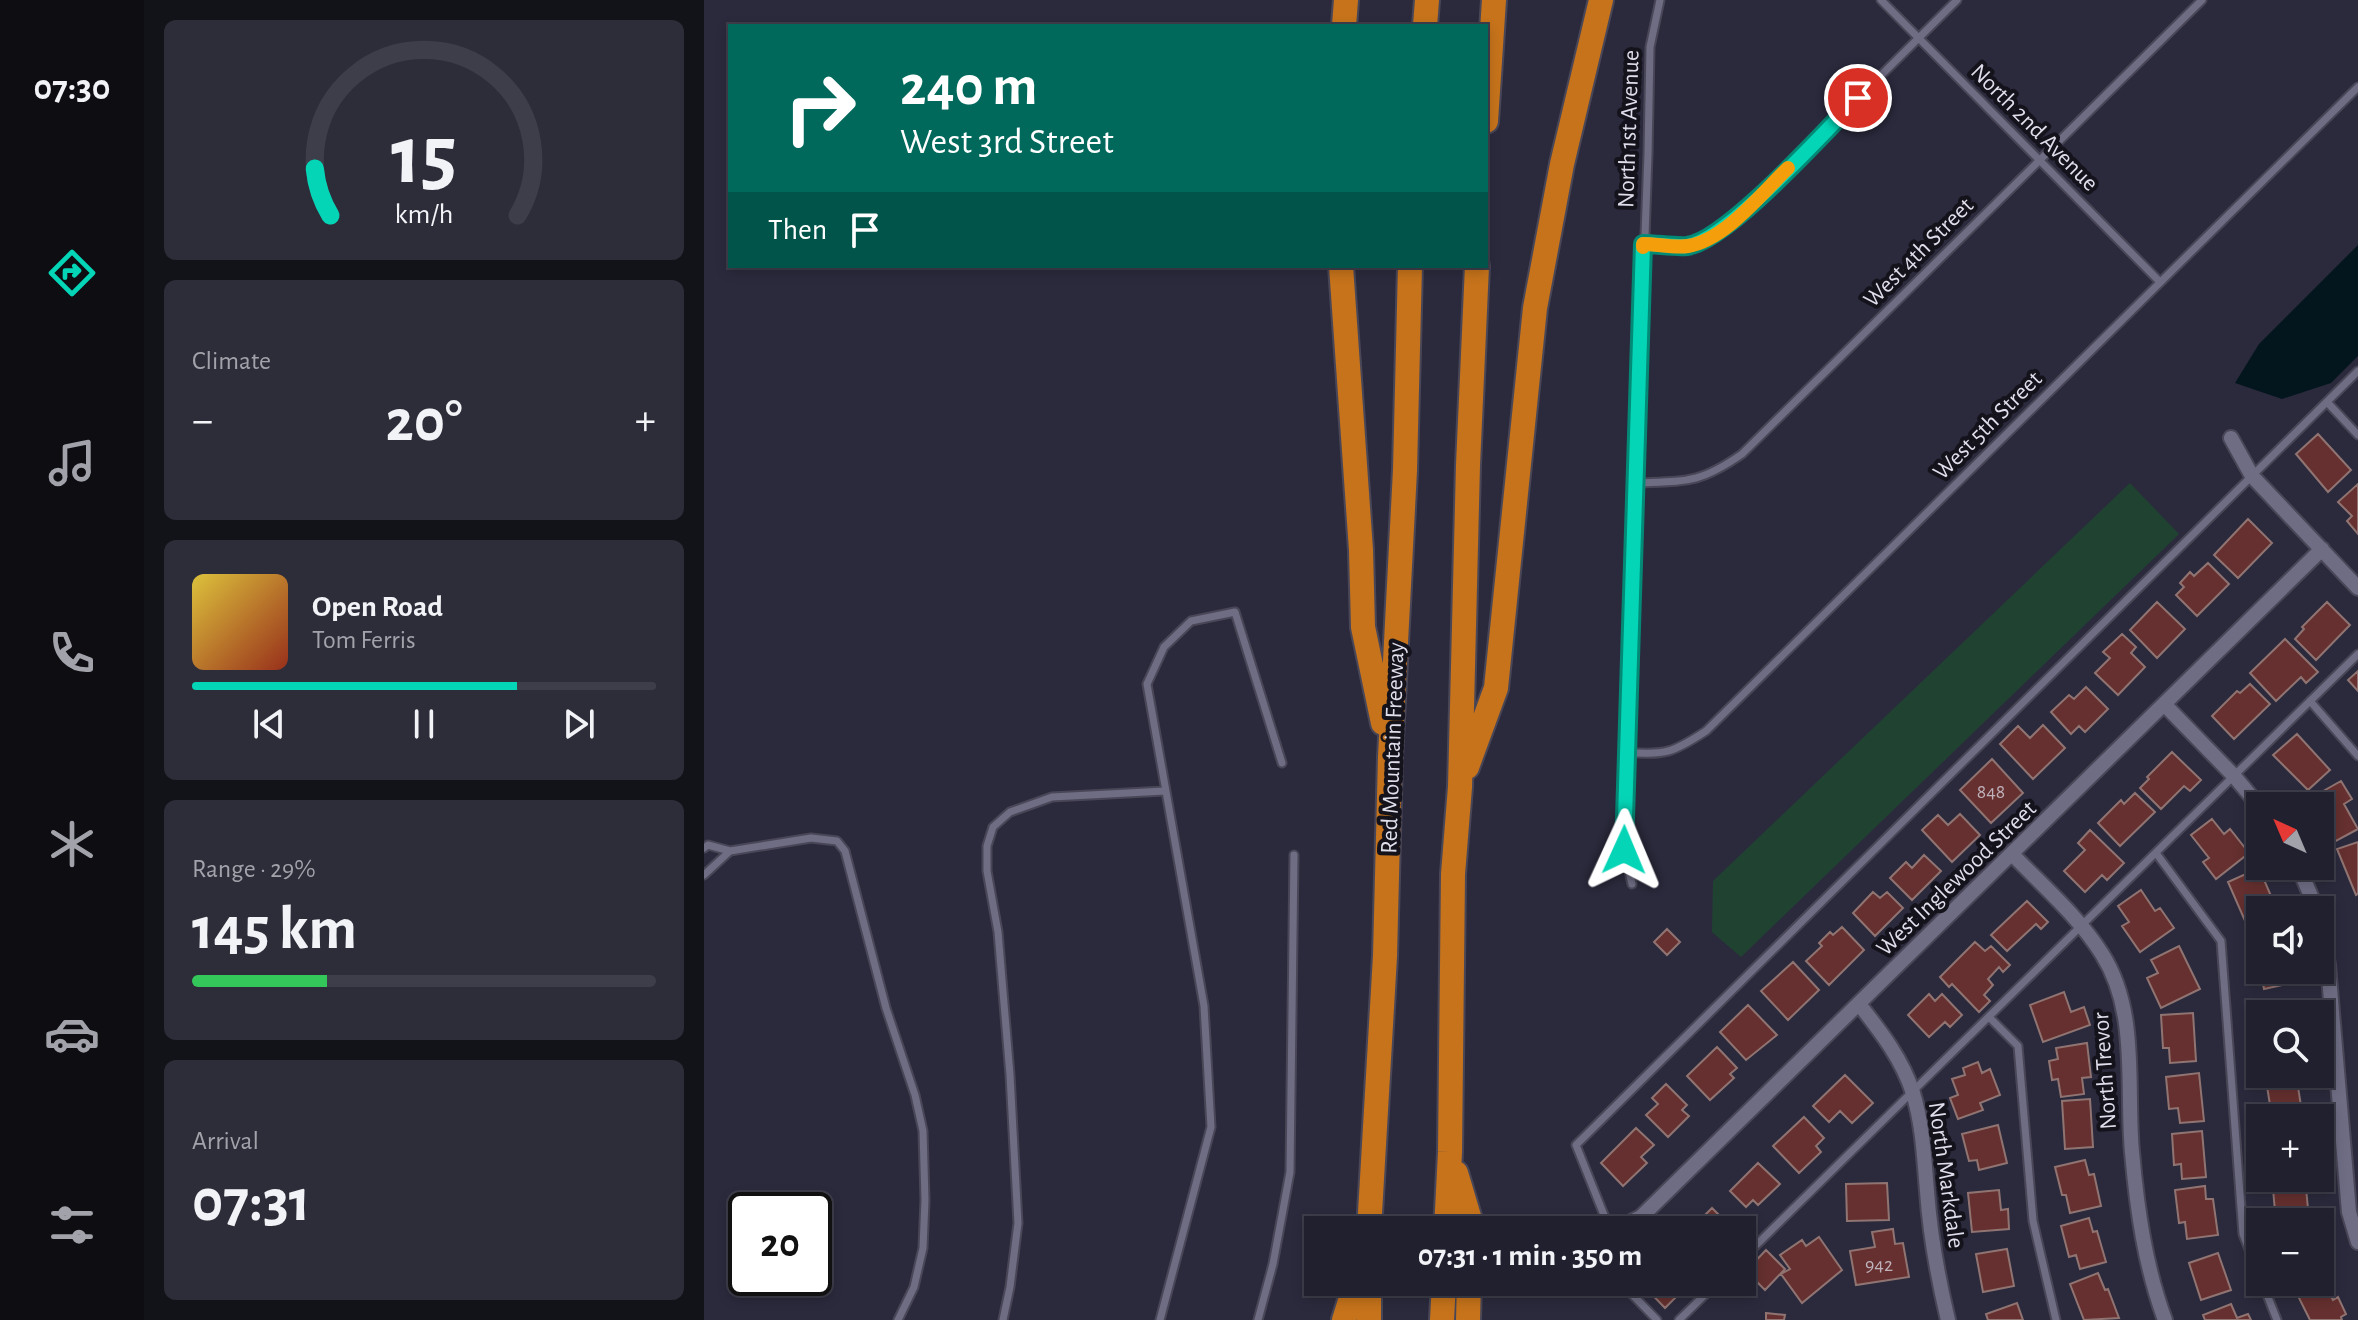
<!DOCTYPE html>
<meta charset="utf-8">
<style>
body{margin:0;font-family:"Alegreya Sans",sans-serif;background:#2d2d3a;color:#f1f3f6;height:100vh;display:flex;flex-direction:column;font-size:30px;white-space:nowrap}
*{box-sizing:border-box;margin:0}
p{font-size:26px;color:#a2a3aa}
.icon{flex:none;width:44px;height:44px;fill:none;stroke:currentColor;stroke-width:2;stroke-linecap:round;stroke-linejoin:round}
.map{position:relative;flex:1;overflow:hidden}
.details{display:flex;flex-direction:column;gap:20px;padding:20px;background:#121219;width:560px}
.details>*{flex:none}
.guide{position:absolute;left:24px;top:24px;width:760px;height:244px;border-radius:0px;box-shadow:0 4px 12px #0003,0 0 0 2px #3d3e4a;background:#00695c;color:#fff;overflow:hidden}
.needle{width:52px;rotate:316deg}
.tools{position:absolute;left:1542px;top:792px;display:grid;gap:16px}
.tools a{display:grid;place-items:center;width:88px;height:88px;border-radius:0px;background:#20202e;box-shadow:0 4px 12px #0003,0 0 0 2px #3d3e4a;font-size:40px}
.speed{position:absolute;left:24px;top:1192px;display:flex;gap:16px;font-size:40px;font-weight:700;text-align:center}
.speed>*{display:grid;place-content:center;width:104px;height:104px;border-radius:50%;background:#20202e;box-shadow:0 4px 12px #0003,0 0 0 2px #3d3e4a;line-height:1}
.speed .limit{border:4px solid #111;border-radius:12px;background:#fff;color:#111}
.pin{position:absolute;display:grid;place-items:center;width:68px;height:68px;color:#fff;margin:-34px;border:4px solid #fff;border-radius:50%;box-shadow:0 2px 8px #0007}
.me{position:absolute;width:88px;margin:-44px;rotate:1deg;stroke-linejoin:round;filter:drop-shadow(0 0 6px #0008)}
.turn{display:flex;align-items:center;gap:28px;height:168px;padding:0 40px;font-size:36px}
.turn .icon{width:104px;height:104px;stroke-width:2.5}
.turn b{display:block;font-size:56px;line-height:68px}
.then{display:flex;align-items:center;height:76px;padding:0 40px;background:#0003;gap:16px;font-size:30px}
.big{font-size:60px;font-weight:700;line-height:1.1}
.details .card{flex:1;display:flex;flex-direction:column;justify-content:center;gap:12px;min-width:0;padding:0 28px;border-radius:12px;background:#2d2d3a}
.details .dial{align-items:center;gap:0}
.dial svg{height:208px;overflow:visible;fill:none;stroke:#3d3e4a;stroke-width:7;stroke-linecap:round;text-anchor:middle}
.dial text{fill:#f1f3f6;stroke:none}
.song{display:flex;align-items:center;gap:24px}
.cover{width:96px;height:96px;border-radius:12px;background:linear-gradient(135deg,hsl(50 70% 55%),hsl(10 70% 35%))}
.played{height:8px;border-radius:4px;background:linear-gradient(90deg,#04d5b6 70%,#3d3e4a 70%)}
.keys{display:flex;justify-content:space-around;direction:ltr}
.heat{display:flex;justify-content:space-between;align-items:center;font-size:44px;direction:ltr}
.charge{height:12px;border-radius:6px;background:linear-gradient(90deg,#34c759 29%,#3d3e4a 0)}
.trip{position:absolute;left:600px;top:1216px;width:452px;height:80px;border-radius:0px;background:#20202e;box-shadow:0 4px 12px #0003,0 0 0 2px #3d3e4a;font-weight:700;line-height:80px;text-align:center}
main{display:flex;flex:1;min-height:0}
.dock{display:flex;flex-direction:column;width:144px;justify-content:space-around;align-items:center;background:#0d0d12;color:#a2a3aa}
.dock .icon{width:56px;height:56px}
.dock .current{color:#04d5b6}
.dock b{font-size:36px;color:#f1f3f6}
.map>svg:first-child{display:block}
.green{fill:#204331}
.water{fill:#03161e}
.building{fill:#65302f;stroke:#907472;stroke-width:2}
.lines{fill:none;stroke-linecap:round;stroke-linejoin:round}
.service-casing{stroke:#494757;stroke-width:11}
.minor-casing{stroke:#494757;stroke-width:18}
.motorway-casing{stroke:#494757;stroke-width:28}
.service{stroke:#6e6d84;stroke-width:7}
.minor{stroke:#6e6d84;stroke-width:14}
.motorway{stroke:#c6731b;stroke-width:24}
.route-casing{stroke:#038a76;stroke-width:20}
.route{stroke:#04d5b6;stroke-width:14}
.slow{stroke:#f59e0b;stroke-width:14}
.labels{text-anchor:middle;stroke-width:8;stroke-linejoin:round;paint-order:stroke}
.number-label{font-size:20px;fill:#c0b2bc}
.street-label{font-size:24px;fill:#dfdeeb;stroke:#14131c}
</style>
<main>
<nav class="dock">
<b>07:30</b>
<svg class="icon current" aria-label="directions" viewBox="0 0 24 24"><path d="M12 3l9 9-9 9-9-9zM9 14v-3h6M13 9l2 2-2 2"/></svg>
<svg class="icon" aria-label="music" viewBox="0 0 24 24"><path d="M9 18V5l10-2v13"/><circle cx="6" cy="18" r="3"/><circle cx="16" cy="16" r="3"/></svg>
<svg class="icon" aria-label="phone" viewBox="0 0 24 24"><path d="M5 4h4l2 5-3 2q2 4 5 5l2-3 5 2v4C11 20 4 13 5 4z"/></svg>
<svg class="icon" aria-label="climate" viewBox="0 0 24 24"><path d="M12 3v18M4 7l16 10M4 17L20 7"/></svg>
<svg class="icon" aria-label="car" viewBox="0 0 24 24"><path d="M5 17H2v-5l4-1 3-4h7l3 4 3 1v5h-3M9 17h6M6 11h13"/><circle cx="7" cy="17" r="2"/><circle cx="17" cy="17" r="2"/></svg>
<svg class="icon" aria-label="filters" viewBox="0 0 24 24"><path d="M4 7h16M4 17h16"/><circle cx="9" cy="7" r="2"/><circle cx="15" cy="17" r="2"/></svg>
</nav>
<section class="details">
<div class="card dial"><svg viewBox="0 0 100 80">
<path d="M14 69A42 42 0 1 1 86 69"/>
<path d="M14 69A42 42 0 0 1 8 51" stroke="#04d5b6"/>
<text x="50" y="56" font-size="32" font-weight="700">15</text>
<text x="50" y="72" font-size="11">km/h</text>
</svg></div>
<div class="card"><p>Climate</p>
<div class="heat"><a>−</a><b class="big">20°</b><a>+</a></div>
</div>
<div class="card">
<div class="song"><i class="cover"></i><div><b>Open Road</b><p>Tom Ferris</p></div></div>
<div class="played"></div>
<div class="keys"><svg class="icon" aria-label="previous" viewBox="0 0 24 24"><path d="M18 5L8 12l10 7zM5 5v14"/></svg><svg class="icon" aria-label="pause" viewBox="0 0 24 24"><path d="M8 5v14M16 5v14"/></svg><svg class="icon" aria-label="next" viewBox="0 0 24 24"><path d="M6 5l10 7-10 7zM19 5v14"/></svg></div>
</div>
<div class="card"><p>Range · 29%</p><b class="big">145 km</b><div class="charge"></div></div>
<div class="card"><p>Arrival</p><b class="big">07:31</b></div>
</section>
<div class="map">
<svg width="1654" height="1320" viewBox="0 0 1654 1320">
<rect width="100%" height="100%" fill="#2b2a3d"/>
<!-- green -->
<path class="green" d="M1426,483L1475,534L1037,957L1008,932L1009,881Z"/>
<!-- water -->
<path class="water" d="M1654,245V356L1627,383L1578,399L1531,383L1555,344Z"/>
<!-- building -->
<path class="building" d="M1614,434L1647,470L1624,492L1592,454Z
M1654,484V534L1643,521L1648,516L1634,502Z
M1544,519L1568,543L1534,578L1510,555Z
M1504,563L1525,584L1493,616L1472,595L1480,587L1476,583L1486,572L1490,576Z
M1453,602L1481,629L1453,658L1426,630Z
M1623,602L1646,625L1612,660L1591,639L1600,629L1598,627Z
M1418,634L1432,647L1427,653L1441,667L1414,695L1391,673L1406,658L1399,652Z
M1581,639L1614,672L1602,683L1597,677L1572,701L1546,673Z
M1654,671V691L1644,680Z
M1546,684L1566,704L1530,739L1508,716L1533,691L1536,693Z
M1382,687L1404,709L1381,732L1375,726L1367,734L1347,712L1365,695L1370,699Z
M1339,725L1361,748L1329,779L1296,744L1314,726L1326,738Z
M1593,734L1626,770L1604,790L1569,755Z
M1468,752L1497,780L1486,791L1480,786L1457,809L1436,788L1445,779L1443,777Z
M1288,759L1319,793L1287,823L1256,790Z
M1637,781L1648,799L1640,804L1654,829L1630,842L1621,827L1616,830V806H1600L1598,803Z
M1431,793L1451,812L1416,846L1394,823L1417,800L1420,804Z
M1256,814L1276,835L1248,862L1218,830L1234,815L1244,825Z
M1508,819L1520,834L1526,829L1545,853L1512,879L1499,862L1505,858L1487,835Z
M1386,830L1420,863L1403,880L1398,875L1381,892L1360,871L1381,850L1374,843Z
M1654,842V894L1652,895L1633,849Z
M1220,855L1237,871L1208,900L1186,878L1202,862L1208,868Z
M1555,868L1573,910H1556V925L1545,930L1524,882Z
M1437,890L1451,911L1456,908L1470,928L1436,952L1418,926L1425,922L1414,906Z
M1169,892L1176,898L1183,892L1199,908L1171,936L1149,913Z
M1323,901L1344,922L1337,929L1332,924L1303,951L1287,935Z
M1138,927L1160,950L1125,985L1102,961L1118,946L1115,943L1126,932L1129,935Z
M963,929L976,942L963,955L950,942Z
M1556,937V970H1585L1587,983L1560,989L1557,973L1548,975L1544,957L1555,954L1551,938Z
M1271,942L1281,951L1287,946L1306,965L1299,972L1295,967L1284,979L1289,985L1280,995L1286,1001L1275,1012L1248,984L1245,987L1236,977Z
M1475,946L1496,989L1457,1008L1443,978L1454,973L1447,960Z
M1089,962L1115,990L1084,1020L1057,991Z
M1360,992L1367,1012L1380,1007L1386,1025L1339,1042L1326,1005Z
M1225,994L1231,1001L1238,994L1258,1015L1246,1027L1241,1022L1225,1037L1204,1015Z
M1583,1003V1014H1556V1043L1551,1044L1550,1004Z
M1044,1005L1073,1035L1042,1060L1016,1032Z
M1489,1013L1492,1061L1466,1063L1465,1048H1459L1457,1015Z
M1383,1043L1387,1077L1378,1078L1380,1094L1357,1097L1354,1079L1348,1080L1345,1061L1354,1059L1352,1048Z
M1013,1047L1033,1068L1026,1074L1030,1078L1006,1100L983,1076Z
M1274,1062L1278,1073L1286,1069L1296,1095L1276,1103L1279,1110L1254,1119L1246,1098L1254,1095L1248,1079L1261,1075L1259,1068Z
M1495,1073L1500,1121L1476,1123L1474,1108L1465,1109L1462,1077Z
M1561,1074H1592L1597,1106L1567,1111Z
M1141,1075L1169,1103L1148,1123L1136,1111L1125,1122L1109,1106Z
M962,1084L983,1105L978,1110L985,1116L964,1137L942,1115L954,1104L948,1098Z
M1386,1099L1389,1147L1361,1149L1358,1101Z
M1100,1117L1120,1138L1112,1146L1117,1152L1095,1173L1069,1146Z
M1294,1125L1303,1163L1275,1170L1273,1160L1265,1161L1258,1134Z
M932,1128L950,1145L937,1157L943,1163L919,1186L897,1163Z
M1498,1131L1502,1177L1478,1179L1477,1164L1470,1165L1468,1134Z
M1381,1160L1385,1175L1390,1174L1397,1206L1366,1213L1362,1195H1358L1351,1167Z
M1054,1163L1076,1184L1054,1205L1049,1200L1042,1207L1026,1191Z
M1568,1178H1601L1605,1219L1572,1222Z
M1183,1183L1185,1220L1143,1221L1142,1184Z
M1501,1186L1502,1199H1509L1514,1235L1483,1239L1481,1222L1475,1223L1471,1190Z
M1295,1190L1297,1210L1304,1209L1305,1229L1268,1232L1264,1193Z
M1008,1208L1030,1230H986Z
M1385,1218L1389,1232L1393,1231L1402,1262L1376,1269L1372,1255L1365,1257L1357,1226Z
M1189,1229L1191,1244L1199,1243L1205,1277L1152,1285L1146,1251L1171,1247L1168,1232Z
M1115,1237L1138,1270L1098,1303L1077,1274L1086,1269L1076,1255L1098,1240L1102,1246Z
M1616,1245L1625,1272L1616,1275Z
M1303,1249L1310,1286L1279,1292L1272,1254Z
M1062,1250L1081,1269L1061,1290L1042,1271Z
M1514,1253L1527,1290L1497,1300L1485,1263Z
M1394,1273L1401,1290L1404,1289L1415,1318L1380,1320L1366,1284Z
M936,1282H987L961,1308Z
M1620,1282L1629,1300L1634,1297L1642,1314L1637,1317L1638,1320H1606L1594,1296Z
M1313,1303L1319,1320H1284L1282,1314Z
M1527,1304L1533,1318L1544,1314L1547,1320H1501L1499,1315Z
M1062,1313L1081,1315L1080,1320H1062Z"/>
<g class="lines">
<defs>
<path id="service" d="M1177,0L1456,282
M939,244C986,246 993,248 1032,219L1253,0
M1623,402L1654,435
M932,483C982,481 995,484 1038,454L1498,0
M1606,701L1654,756
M922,752C961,756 970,752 1002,731L1654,87
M0,848L4,845L26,851
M1452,853L1517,941L1539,1234L1556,1278
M0,875L26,851L107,838L133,841L141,851L182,1008L211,1095L219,1131L221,1200L219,1248L210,1287L194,1320
M928,884L920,850L922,752L944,154L946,47L956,0
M1285,1017L1314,1046L1329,1221L1352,1320
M906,1230L872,1145L1654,371
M1038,1259L1654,654
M916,1282L953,1320
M1558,1282L1573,1320
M299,1320L306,1287L314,1223L306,1075L294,932L283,871V846L289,827L306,812L348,797L461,791
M456,1320L507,1127L500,1006L443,684L460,647L487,621L531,612L578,763
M554,1320L569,1264L586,1172L590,855
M975,1320L1014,1282"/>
<path id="minor" d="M1527,438L1548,476L1654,588
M1461,705L1530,776L1556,807
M1308,854C1338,885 1375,917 1398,954C1435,1012 1422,1087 1428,1152C1433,1209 1441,1266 1461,1320
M1594,866L1613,910
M1616,918L1624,965L1645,1212L1654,1242
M1155,1004C1177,1032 1198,1059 1209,1093C1219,1126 1220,1158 1223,1191C1226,1234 1234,1278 1244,1320
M910,1230L937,1217L1618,549"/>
<path id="motorway" d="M640,26L642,0
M721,26L723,0
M782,121L790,0
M637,266L657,550L659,627L679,723
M763,767L792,688L831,308L858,164L897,0
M752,1173L766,1220L765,1230
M665,1230L681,956L686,757L701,470L706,266
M742,1230L746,1152L749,874L756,787L764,465L773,266
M665,1282V1320
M640,1320L652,1282
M738,1320L740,1282
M764,1320L765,1282"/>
</defs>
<!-- service casing -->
<use href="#service" class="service-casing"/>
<!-- minor casing -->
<use href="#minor" class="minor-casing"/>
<!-- motorway casing -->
<use href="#motorway" class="motorway-casing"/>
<!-- service -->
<use href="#service" class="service"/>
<!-- minor -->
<use href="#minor" class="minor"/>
<!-- motorway -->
<use href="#motorway" class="motorway"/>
</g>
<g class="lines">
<defs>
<path id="route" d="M920,850L939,244C953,244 969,247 983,246C1023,241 1121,131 1154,98"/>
</defs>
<!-- route casing -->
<use href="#route" class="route-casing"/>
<!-- route -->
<use href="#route" class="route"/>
<!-- slow -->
<path class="slow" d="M939,247V244C953,244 970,248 984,246C1021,240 1058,193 1084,168"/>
</g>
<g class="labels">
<!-- number labels -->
<g class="number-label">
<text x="1287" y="798">848</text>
<text x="1175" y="1271">942</text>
</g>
<!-- street labels -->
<g class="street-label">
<text transform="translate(1331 127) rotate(45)" y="8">North 2nd Avenue</text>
<text transform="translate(924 129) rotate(-88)" y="8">North 1st Avenue</text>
<text transform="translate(1214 252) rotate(-45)" y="8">West 4th Street</text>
<text transform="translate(1283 425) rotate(-45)" y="8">West 5th Street</text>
<text transform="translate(688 748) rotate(-88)" y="8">Red Mountain Freeway</text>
<text transform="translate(1252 878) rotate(-44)" y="8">West Inglewood Street</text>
<text transform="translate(1400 1071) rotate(-94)" y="8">North Trevor</text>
<text transform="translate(1243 1175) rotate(82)" y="8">North Markdale</text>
</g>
</g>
</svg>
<div class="tools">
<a><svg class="needle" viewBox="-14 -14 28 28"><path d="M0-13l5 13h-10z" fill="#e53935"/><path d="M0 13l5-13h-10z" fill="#a2a3aa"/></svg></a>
<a><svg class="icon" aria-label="sound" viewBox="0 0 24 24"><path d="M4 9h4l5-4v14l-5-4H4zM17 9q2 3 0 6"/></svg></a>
<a><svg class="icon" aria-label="search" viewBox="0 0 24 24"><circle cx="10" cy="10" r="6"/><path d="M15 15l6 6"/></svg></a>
<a>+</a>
<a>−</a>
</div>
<div class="speed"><div class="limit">20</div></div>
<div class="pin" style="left:1154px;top:98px;background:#d93025"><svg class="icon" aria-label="arrive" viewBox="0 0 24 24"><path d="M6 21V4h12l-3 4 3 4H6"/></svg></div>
<svg class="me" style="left:920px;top:850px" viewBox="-20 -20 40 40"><path d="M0-17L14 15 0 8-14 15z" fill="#04d5b6" stroke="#fff" stroke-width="4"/></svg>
<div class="trip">07:31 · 1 min · 350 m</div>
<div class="guide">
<div class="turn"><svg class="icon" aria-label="right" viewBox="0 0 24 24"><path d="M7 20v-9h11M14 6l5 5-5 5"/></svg><div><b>240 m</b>West 3rd Street</div></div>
<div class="then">Then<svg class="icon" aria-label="arrive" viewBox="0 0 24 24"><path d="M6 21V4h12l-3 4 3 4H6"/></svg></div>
</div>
</div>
</main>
